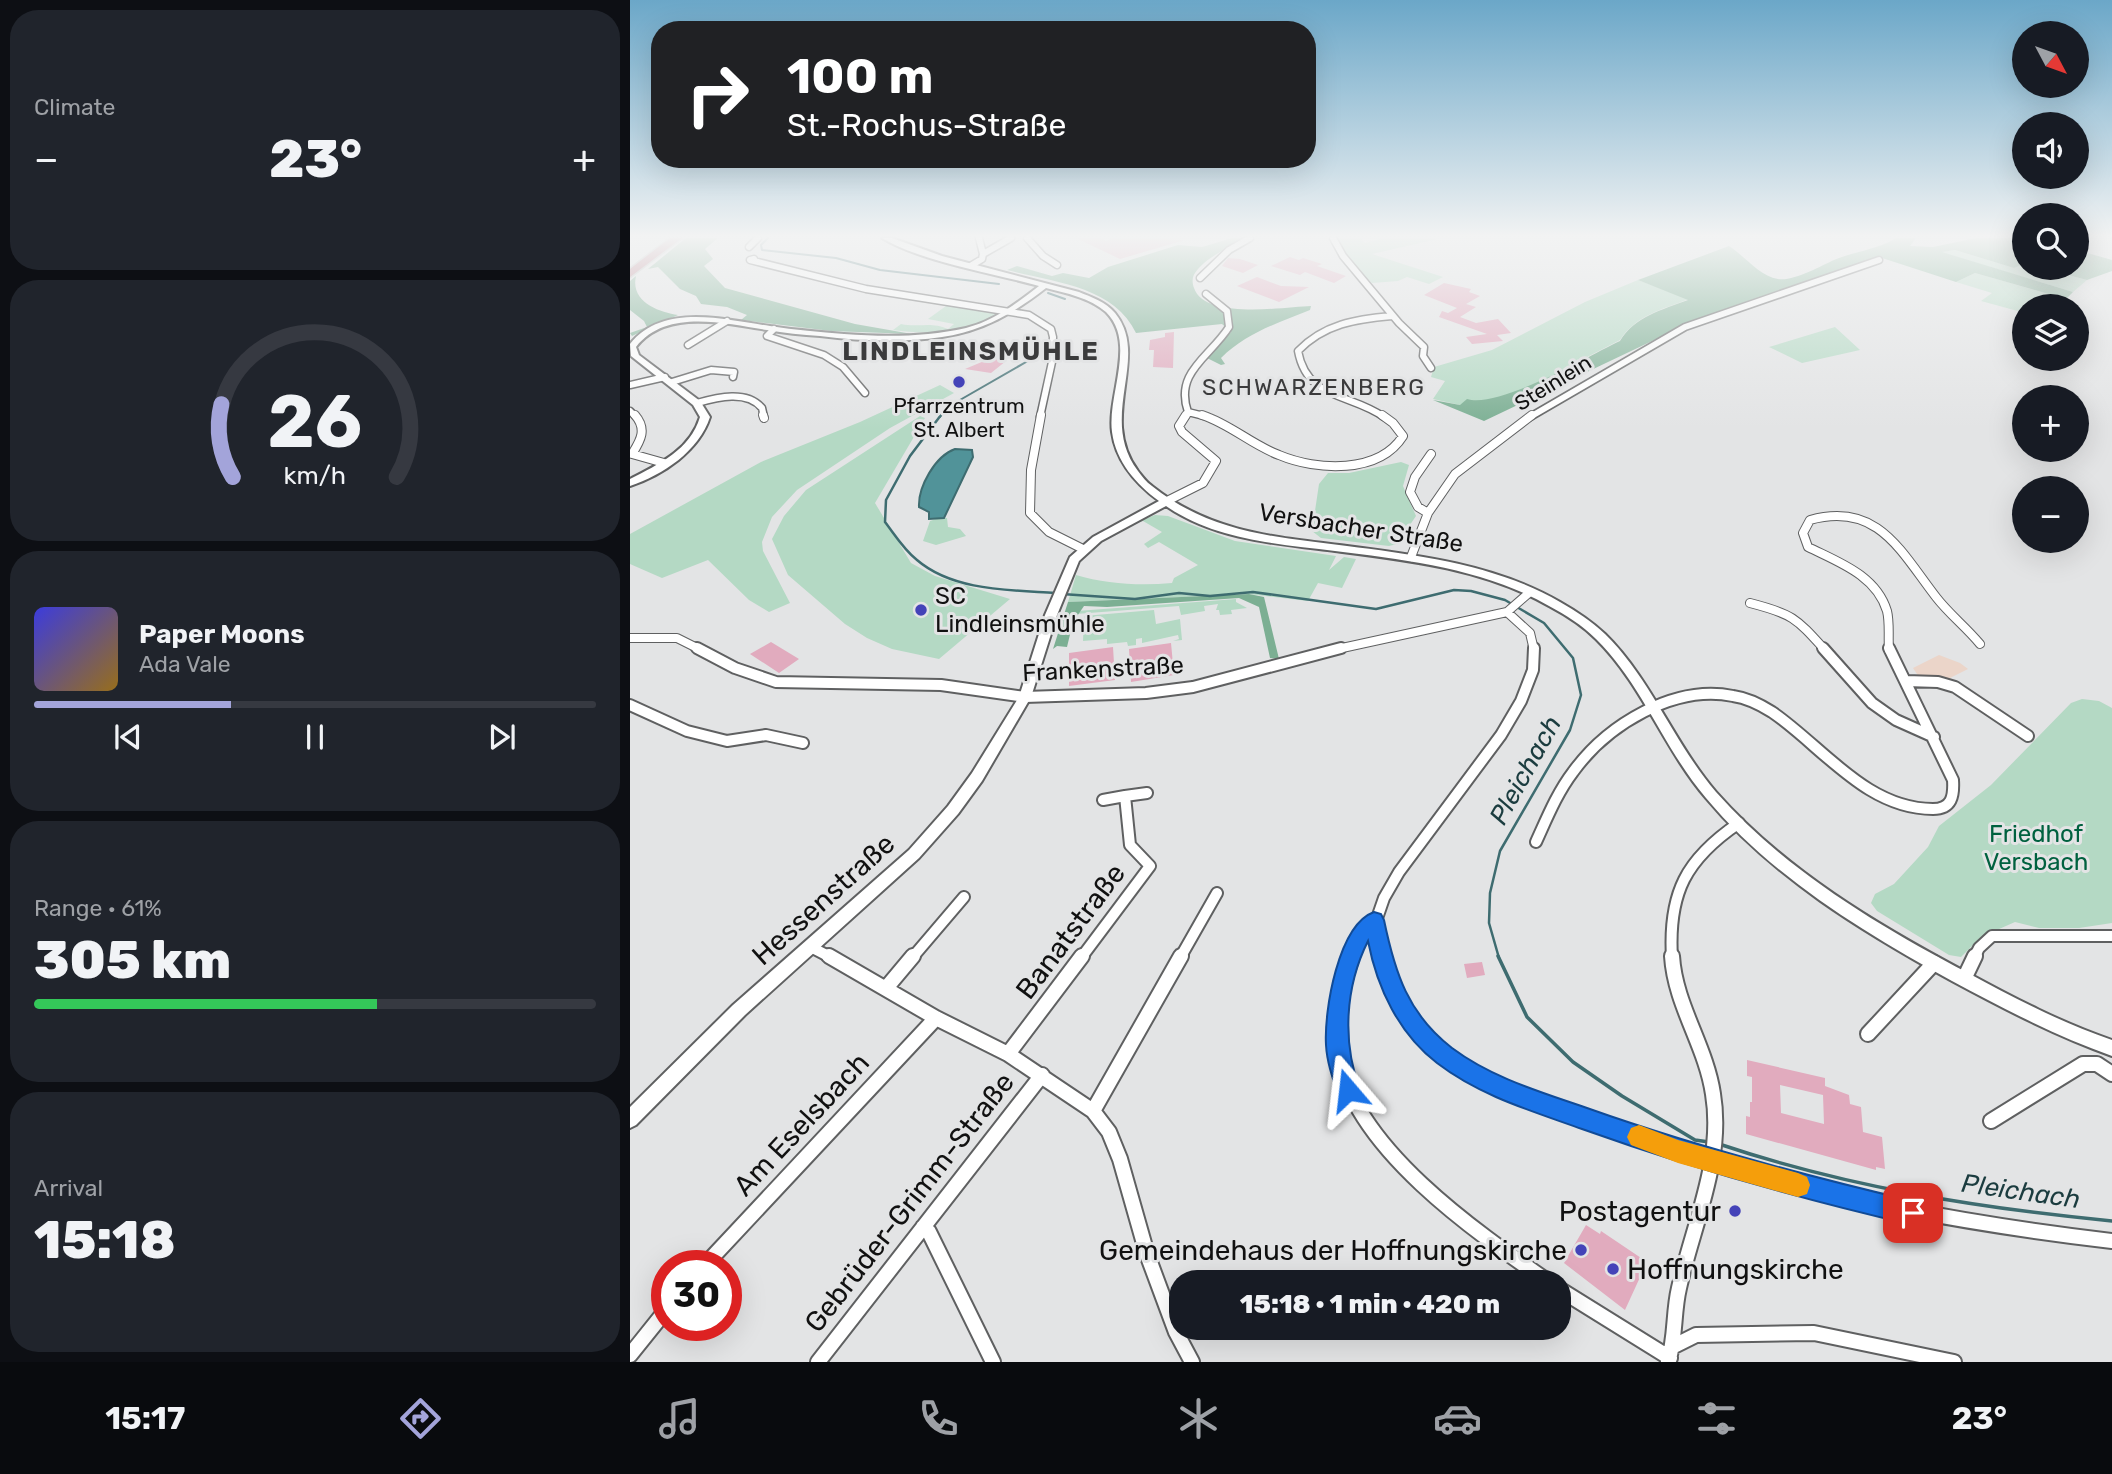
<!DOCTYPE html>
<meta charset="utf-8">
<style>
body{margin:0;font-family:Rubik,sans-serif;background:#20242c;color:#f1f3f6;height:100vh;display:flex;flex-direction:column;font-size:26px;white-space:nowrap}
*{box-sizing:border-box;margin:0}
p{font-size:23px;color:#9ea1a6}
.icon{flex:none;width:38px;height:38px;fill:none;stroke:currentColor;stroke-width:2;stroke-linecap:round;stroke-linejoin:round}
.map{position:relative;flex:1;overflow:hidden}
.sheet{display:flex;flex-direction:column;gap:10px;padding:10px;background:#0d0f14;width:630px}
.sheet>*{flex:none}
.banner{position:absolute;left:21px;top:21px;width:665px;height:147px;border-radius:28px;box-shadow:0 7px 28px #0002;background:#202124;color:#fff;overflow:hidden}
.needle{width:46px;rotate:131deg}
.buttons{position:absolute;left:1382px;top:21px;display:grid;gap:14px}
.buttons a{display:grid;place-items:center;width:77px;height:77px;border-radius:50%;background:#171b24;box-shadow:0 7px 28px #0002;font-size:35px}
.speed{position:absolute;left:21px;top:1250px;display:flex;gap:14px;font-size:35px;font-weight:700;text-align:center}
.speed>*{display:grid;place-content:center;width:91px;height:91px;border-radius:50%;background:#171b24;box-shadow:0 7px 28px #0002;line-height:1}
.speed .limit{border:10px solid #d22;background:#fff;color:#111}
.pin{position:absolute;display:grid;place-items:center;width:60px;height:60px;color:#fff;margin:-30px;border-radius:14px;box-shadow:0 4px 10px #0006}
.me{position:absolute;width:77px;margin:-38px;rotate:343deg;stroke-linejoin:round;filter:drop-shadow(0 0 5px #0008)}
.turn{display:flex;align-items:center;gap:24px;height:147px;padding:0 21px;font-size:32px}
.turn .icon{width:91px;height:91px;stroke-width:2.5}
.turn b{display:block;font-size:49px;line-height:60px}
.big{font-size:52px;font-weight:800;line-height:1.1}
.sheet .widget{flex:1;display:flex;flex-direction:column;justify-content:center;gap:10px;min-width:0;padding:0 24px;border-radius:28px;background:#20242c}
.sheet .dial{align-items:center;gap:0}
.dial svg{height:182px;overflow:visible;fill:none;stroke:#363941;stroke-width:7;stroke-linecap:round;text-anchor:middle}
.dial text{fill:#f1f3f6;stroke:none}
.song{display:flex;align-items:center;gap:21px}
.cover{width:84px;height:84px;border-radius:10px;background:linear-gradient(135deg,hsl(240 70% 55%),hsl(40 70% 35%))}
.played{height:7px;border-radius:4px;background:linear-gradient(90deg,#a3a4da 35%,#363941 35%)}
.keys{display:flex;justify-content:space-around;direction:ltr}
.heat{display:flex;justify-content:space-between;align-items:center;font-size:38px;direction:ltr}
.charge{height:10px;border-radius:5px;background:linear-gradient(90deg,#34c759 61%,#363941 0)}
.trip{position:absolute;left:539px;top:1270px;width:402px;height:70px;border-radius:28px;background:#171b24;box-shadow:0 7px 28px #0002;font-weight:800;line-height:70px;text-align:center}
.dock{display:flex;height:112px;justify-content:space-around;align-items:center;background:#090b0e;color:#9ea1a6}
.dock .icon{width:49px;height:49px}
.dock .on{color:#a3a4da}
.dock b{font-size:32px;color:#f1f3f6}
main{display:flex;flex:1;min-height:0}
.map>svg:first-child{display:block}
.industrial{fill:#ebd5c9}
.green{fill:#b4d9c4}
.forest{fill:#7caf93}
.water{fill:#519399;stroke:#3e6c70;stroke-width:2}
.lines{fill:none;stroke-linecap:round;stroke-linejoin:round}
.stream-far2{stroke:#3e6c70;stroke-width:2}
.stream-far1{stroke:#3e6c70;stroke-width:2.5}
.stream{stroke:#3e6c70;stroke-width:3.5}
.building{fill:#e1abbe;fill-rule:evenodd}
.street-far3-casing{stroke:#5f6061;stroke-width:9}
.street-far2-casing{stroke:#5f6061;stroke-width:10}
.street-far1-casing{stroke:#5f6061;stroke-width:14}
.street-casing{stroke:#5f6061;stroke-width:18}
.secondary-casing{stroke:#5f6061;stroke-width:4}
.highway-casing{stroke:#c1c1c1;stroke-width:3}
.street-far3{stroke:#fff;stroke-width:6}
.street-far2{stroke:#fff;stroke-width:8}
.street-far1{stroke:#fff;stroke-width:10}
.street{stroke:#fff;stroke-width:14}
.secondary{fill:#fff;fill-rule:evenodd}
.highway{fill:#b77180;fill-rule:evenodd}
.route{fill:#1a73e8;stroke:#114b97;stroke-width:2}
.slow{fill:#f59e0b}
.poi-dot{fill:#4443b8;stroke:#e3e4e5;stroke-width:2.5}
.labels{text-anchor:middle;stroke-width:6;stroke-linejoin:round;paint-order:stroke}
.far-street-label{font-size:21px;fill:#111;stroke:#e3e4e5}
.far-poi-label{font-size:21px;fill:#111;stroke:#e3e4e5}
.far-quarter-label{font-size:23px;letter-spacing:2px;fill:#3b3b3c;stroke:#e3e4e5}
.street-label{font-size:24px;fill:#111;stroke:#e3e4e5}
.poi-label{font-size:24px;fill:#111;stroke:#e3e4e5;text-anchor:start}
.park-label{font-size:24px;fill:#00613f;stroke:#e3e4e5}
.far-district-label{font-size:26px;font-weight:bold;letter-spacing:2px;fill:#3b3b3c;stroke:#e3e4e5}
.water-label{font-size:26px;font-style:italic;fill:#1b3c3f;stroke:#e3e4e5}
.near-street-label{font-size:28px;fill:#111;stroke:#e3e4e5}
.near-poi-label{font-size:28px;fill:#111;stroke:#e3e4e5;text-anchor:end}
</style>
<main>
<section class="sheet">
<div class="widget"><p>Climate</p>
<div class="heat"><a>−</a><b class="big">23°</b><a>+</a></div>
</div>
<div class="widget dial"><svg viewBox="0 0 100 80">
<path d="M14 69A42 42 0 1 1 86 69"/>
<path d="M14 69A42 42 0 0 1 9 37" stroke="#a3a4da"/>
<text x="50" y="56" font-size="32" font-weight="700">26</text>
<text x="50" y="72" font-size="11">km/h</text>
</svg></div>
<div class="widget">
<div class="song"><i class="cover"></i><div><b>Paper Moons</b><p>Ada Vale</p></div></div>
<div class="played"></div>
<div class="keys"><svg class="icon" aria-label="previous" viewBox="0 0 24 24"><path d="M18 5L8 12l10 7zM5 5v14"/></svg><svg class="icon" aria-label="pause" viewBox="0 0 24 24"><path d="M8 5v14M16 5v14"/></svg><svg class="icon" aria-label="next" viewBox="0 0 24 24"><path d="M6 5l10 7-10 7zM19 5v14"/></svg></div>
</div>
<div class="widget"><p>Range · 61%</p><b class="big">305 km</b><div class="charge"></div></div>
<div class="widget"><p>Arrival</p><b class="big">15:18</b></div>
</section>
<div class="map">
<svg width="1482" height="1362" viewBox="0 0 1482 1362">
<rect width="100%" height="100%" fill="#e3e4e5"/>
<!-- industrial -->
<path class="industrial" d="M1309,655L1330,663L1338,669L1312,682L1289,677L1283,668Z"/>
<!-- green -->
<path class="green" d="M704,238H730L735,243L754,238H812L742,254L813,277L799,284L777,277L768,281L742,283L716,259Z
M1325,250L1384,268L1392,262L1395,268H1412L1457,280L1443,292L1310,252Z
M1345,273L1436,299L1433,306H1395V313L1351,301L1362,293L1326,282Z
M1008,280L1059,299C1033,309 1005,316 990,340L880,397L830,405L803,399L815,381L801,377L804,367L862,350L955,302Z
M327,304L368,312V314C338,334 297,335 263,330L271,324C289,328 300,321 318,329L324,324L298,319L316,306Z
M1205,327L1230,350L1172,363L1139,347Z
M310,385L324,393L260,428L167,490L142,517L132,542L133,551L160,603L139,612L119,600L78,560L32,578L0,564V534L131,462L230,422Z
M290,416L295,418L245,503L281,563L305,576L380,599L309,659L262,649L237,638L215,624L158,575L142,539L154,516L176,490Z
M771,462L779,465L773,486L786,516L767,544L759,546L691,538L682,531L689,484L698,473H719Z
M525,515L538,516L605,541L706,556L699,570L714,557L726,559L712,588L688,583L678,601L619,594L438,602L446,575C476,584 510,586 542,583L544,578L568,565L529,542L518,548L514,544L532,532L513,521L505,523Z
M309,518H317L318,527L330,529L336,536L306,545L293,541L300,521Z
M606,599V602L617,608L601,610L602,614L590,615L589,610H586L588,604L574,606L575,611L551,615L549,606L446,614L447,611Z
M524,610L526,624L550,619L552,640L543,641L549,639L548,635L512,643V638L506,639V645L498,646L497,642L477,644V639L453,641L454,616Z
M1452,699L1469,701L1482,708V923L1449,928H1409L1385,922L1351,937L1331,957L1319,955L1247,911L1241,903L1245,894L1264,884L1298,847L1309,826L1361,785L1441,703Z"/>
<!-- forest -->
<path class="forest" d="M56,238H88L75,249L83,259L74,266L95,288L225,324L282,334L201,331L111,320L117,315L97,307L71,304L66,296L50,289L28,267L18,269Z
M602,238H614C598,249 577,256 565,273C562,277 562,283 564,288C575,320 654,307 681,306L680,310C648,323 616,333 591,358L595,364L591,365L577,358L601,332L592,324L506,333C484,286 423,282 377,270L387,266L422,276L433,273L459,278L478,267L548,245L572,247Z
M1266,238H1286L1280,246L1303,247L1346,238H1395V263L1384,268L1325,250L1312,252L1443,292L1436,299L1345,273L1326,282L1249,257L1041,332L854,421L803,400L830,405L837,399C869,409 958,356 990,341C1005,316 1032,310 1058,300L1008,280L1099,246C1115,256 1129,276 1148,279C1162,282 1191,266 1204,260C1225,251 1247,250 1266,238Z
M1447,250L1482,260V271L1457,280L1412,268H1447Z
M6,276C0,302 29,312 48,315L2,336L0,333L17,327L14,321L0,310V281Z
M619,594L634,597L649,659L640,658L629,607L609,598L477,607L454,606L443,622L437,647L427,646L423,649L438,602Z"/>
<!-- water -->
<path class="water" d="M325,449L342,450L343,457L314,518L299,519V512L289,507C288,487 305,456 325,449Z"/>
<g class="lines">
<!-- stream-far2 -->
<path class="stream-far2" d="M138,238L131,245L132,250L206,258L250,270L369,284
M418,293L435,299
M310,417L316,408L403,358"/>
<!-- stream-far1 -->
<path class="stream-far1" d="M311,415L280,456L256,500L255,522C265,535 274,550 287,560C323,591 380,590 425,593
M432,594L505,599L549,593L580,596L623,592L746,609L824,590L841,591L875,600L914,623L943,658L951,695L940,730L870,851L860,893L859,923L869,958"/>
<!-- stream -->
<path class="stream" d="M868,956L897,1017L943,1062L992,1096L1065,1140L1079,1142
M1089,1144C1217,1187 1348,1208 1482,1221"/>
</g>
<!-- building -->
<path class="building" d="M446,238H470L476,241L483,238L555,240L490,259Z
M660,257L669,260L673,258L692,264L687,266L716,276L704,283L675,272L670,275L641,266Z
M598,258L610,259L628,265L613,273L592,266Z
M627,277L651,286L679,287L649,302L607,286Z
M814,283L841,289L839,292L850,296L836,304L846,307L830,317L846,323L868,319L881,333L867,335L873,341L842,344L836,337L857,334L809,317L812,311L818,313L827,308L794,295Z
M544,332L543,368L523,367L524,350H519L520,340L535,337V333Z
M366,356L376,361L361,373L335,369Z
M141,642L169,659L149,673L120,654Z
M541,643L544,675L501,682L499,649Z
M483,647L485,680L439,686V653Z
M852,962L855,975L837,978L834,964Z
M1117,1060L1195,1078V1086L1219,1095L1220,1104L1231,1107L1233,1132L1252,1137L1255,1169L1246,1167V1170L1116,1134V1116L1120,1117V1102H1122V1077L1117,1076ZM1150,1085L1193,1095L1194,1124L1151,1113Z
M956,1225L970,1234L971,1231L1017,1262L995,1310L934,1263Z"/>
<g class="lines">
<defs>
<path id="street-far3" d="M349,238L353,254
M397,238L413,256L427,265
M703,238L713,256L769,323L794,347L793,356L801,368
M119,247L128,238
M124,259L120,260L236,289L399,315L421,329L423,337L422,362L410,417
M342,265L352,259L353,254L381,238
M570,278L599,250L620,238
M144,329L137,336L194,355L213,367L235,393
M58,345L97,321
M42,382L81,370L104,372L103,377
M0,385L35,377
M67,403C88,397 117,390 132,408L134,417
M0,411L6,417
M558,412L578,417
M558,412C544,372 580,357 599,327L597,311L576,294
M555,417L558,412
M754,417C720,393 677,400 668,351C694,324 726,319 762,316
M900,417L1055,327L1249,260"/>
<path id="street-far2" d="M5,415C17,429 11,440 2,454L34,463
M133,415L134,418
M411,415L401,470L400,513L419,532L453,549
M572,415C600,424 622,445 649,455C687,471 749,474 773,436L763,423L752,415
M535,502L573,483L586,461L552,432L549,426L556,415
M798,513L788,507L780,492L785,477L801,454
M781,557L798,513L825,474L902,415
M1120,603C1163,614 1166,618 1195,650
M877,612L900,633L904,650
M0,638H47L71,650
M703,650L877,612L900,592
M1259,650C1258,638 1260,623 1257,611C1246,575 1208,562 1178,547L1173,533L1180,520C1248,501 1271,552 1306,597C1319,614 1336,627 1350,644"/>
<path id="street-far1" d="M67,648L105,668L146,682L311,685L395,697L516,693L563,687L711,648
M1193,648L1242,703L1266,720L1304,737
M1276,681L1308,682L1325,687L1398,736
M0,705L57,731L97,741L136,735L173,743
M473,800L495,796
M906,842C917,818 927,793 943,772C977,725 1044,684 1103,696C1117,698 1131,705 1142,712C1192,746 1236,809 1303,809C1322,809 1324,796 1323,780L1259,648
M179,946L202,958
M282,958L334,897
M451,958L520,866L500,845L495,796L517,793
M550,958L587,893
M721,958L732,934L745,920
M752,958L745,924L754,898L769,872L871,735L891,701L903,670L904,648
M1042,958C1038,893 1056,859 1109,823
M1344,958L1349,948L1362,936H1482"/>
<path id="street" d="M199,956L306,1018L378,1054L463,1111L479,1132L490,1159L517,1254L546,1332L562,1362
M722,956C711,988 704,1023 709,1056C723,1148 849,1234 920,1283
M752,956C761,996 785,1031 817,1056C861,1091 915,1103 967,1121C1012,1137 1056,1155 1102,1168C1227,1204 1354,1226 1482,1241
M1334,979L1345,956
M257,987L283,956
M1238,1034L1304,963
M378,1054L452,956
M463,1111L551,956
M1361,1121L1453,1064H1467L1482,1074
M293,1227L299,1232L363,1362
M75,1265L306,1018
M929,1289L1040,1358
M1042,1347L1066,1335L1184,1333L1324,1362
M0,1355L37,1309
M188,1362L412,1075
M1038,1362C1046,1338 1043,1313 1049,1288C1063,1225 1094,1160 1083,1094C1076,1046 1045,1005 1042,956"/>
<path id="secondary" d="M252,238H262L312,256L449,292C461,297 476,302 485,313C521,357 467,417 508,471C512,476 516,482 522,486C581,533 645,537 717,546C788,555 867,565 930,602C946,611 961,621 975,634C1021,679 1044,743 1086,792C1155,870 1247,925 1338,973C1384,998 1432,1023 1482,1040V1056C1426,1036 1374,1009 1322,981C1233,932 1142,877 1076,798C1034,749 1012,684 966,639C952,625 936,615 919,606C855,569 777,560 705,551C648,544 585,540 536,506L471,541L449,561L427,615L401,697L352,781L328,814L289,858L115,1015L6,1125L0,1128V1107L103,1005L279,850L318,806L342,773L389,697L415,615L440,557L463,537L529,501C506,484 486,462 482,432C477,395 507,343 476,312C460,298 436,293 416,288C384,313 353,331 312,337C271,343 230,341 190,336C172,335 154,333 137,330C95,324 37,308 6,347L9,355L70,401L80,417C69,451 33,475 0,486V479C29,464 60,450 70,417L63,405L1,356L0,344C33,302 96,320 140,326C165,330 190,332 214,334C255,337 297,337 336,328C364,321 387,303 409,286C363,273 292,262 252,238Z"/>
<path id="highway" d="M40,238H52L0,277V269Z"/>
</defs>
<!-- street-far3 casing -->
<use href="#street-far3" class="street-far3-casing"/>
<!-- street-far2 casing -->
<use href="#street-far2" class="street-far2-casing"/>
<!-- street-far1 casing -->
<use href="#street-far1" class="street-far1-casing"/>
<!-- street casing -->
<use href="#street" class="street-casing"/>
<!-- secondary casing -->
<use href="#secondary" class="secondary-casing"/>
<!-- highway casing -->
<use href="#highway" class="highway-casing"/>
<!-- street-far3 -->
<use href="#street-far3" class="street-far3"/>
<!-- street-far2 -->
<use href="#street-far2" class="street-far2"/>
<!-- street-far1 -->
<use href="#street-far1" class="street-far1"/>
<!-- street -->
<use href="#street" class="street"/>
<!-- secondary -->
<use href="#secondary" class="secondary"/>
<!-- highway -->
<use href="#highway" class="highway"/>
</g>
<!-- sky -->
<linearGradient id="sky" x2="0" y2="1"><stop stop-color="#6ba7c8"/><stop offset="0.55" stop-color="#f2f3f3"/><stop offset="1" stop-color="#f2f3f3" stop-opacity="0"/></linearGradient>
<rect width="1482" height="429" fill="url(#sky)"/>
<!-- route -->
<path class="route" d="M744,912L751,914L754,920C765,973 778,1014 822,1048C862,1078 911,1092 957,1108C1064,1146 1173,1175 1283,1201L1292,1204L1296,1213L1292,1221L1283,1225C1171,1199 1061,1168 952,1129C902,1111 850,1096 807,1063C769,1034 747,988 738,941C715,987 712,1042 730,1090L726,1098L718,1101L710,1098C703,1081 697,1064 696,1045C694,1011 708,925 744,912Z"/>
<!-- slow -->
<path class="slow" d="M1009,1125L1048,1140L1168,1173L1177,1177L1180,1185L1177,1194L1168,1197L1048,1163L1001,1145L997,1137L1001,1128Z"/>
<!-- markers -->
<g class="poi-dot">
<circle cx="329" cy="382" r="7"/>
<circle cx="291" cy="610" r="7"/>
<circle cx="1105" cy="1211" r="7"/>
<circle cx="951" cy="1250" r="7"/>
<circle cx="983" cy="1269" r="7"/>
</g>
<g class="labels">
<!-- far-street labels -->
<g class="far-street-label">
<text transform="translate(923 383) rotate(-32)" y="7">Steinlein</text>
</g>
<!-- far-poi labels -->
<g class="far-poi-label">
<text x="329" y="413">Pfarrzentrum<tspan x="329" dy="24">St. Albert</tspan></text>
</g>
<!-- far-quarter labels -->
<g class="far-quarter-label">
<text x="684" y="395">SCHWARZENBERG</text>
</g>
<!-- street labels -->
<g class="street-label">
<text transform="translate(731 528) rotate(9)" y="8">Versbacher Straße</text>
<text transform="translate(473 669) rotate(-3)" y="8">Frankenstraße</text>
</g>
<!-- poi labels -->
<g class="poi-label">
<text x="305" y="604">SC<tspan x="305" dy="28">Lindleinsmühle</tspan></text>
</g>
<!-- park labels -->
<g class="park-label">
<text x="1406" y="842">Friedhof<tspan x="1406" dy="28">Versbach</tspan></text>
</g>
<!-- far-district labels -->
<g class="far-district-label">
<text x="341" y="360">LINDLEINSMÜHLE</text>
</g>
<!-- water labels -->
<g class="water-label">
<text transform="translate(895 770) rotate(-61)" y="9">Pleichach</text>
<text transform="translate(1391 1191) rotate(8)" y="9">Pleichach</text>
</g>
<!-- near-street labels -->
<g class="near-street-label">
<text transform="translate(193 899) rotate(-42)" y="10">Hessenstraße</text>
<text transform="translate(440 931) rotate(-53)" y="10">Banatstraße</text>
<text transform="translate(171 1124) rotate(-47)" y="10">Am Eselsbach</text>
<text transform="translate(279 1202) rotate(-52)" y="10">Gebrüder-Grimm-Straße</text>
</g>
<!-- near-poi labels -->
<g class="near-poi-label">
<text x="1091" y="1221">Postagentur</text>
<text x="937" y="1260">Gemeindehaus der Hoffnungskirche</text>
<text x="997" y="1279" text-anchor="start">Hoffnungskirche</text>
</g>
</g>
</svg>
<div class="buttons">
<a><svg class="needle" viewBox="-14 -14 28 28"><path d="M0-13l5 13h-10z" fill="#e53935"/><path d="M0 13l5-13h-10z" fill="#9ea1a6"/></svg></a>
<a><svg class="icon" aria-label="sound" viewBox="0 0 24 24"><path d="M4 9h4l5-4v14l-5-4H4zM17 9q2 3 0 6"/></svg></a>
<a><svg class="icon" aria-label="search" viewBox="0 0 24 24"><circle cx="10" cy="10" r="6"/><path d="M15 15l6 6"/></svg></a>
<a><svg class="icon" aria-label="layers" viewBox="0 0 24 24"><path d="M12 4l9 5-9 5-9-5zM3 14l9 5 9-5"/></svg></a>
<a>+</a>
<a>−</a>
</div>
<div class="speed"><div class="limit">30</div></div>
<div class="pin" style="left:1283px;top:1213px;background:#d93025"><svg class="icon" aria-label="arrive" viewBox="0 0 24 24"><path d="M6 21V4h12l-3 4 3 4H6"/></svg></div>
<svg class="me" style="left:718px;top:1090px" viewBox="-20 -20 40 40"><path d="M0-17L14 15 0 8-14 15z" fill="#1a73e8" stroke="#fff" stroke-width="4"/></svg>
<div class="trip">15:18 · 1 min · 420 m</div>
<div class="banner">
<div class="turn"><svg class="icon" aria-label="right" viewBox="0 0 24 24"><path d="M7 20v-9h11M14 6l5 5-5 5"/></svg><div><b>100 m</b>St.-Rochus-Straße</div></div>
</div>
</div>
</main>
<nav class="dock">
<b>15:17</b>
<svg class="icon on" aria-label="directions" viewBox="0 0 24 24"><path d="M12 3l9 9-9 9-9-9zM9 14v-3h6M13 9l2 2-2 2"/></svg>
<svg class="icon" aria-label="music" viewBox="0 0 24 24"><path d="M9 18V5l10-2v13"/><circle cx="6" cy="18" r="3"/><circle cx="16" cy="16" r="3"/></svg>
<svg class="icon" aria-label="phone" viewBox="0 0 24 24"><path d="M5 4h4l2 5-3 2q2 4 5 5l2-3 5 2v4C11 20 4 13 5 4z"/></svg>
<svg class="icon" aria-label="climate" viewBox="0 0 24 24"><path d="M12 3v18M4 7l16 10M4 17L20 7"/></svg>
<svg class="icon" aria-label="car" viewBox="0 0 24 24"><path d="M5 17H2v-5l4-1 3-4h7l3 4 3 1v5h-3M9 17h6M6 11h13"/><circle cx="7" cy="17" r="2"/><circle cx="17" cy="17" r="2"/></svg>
<svg class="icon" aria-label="filters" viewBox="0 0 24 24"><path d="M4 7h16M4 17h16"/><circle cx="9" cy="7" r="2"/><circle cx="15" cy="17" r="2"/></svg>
<b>23°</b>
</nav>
